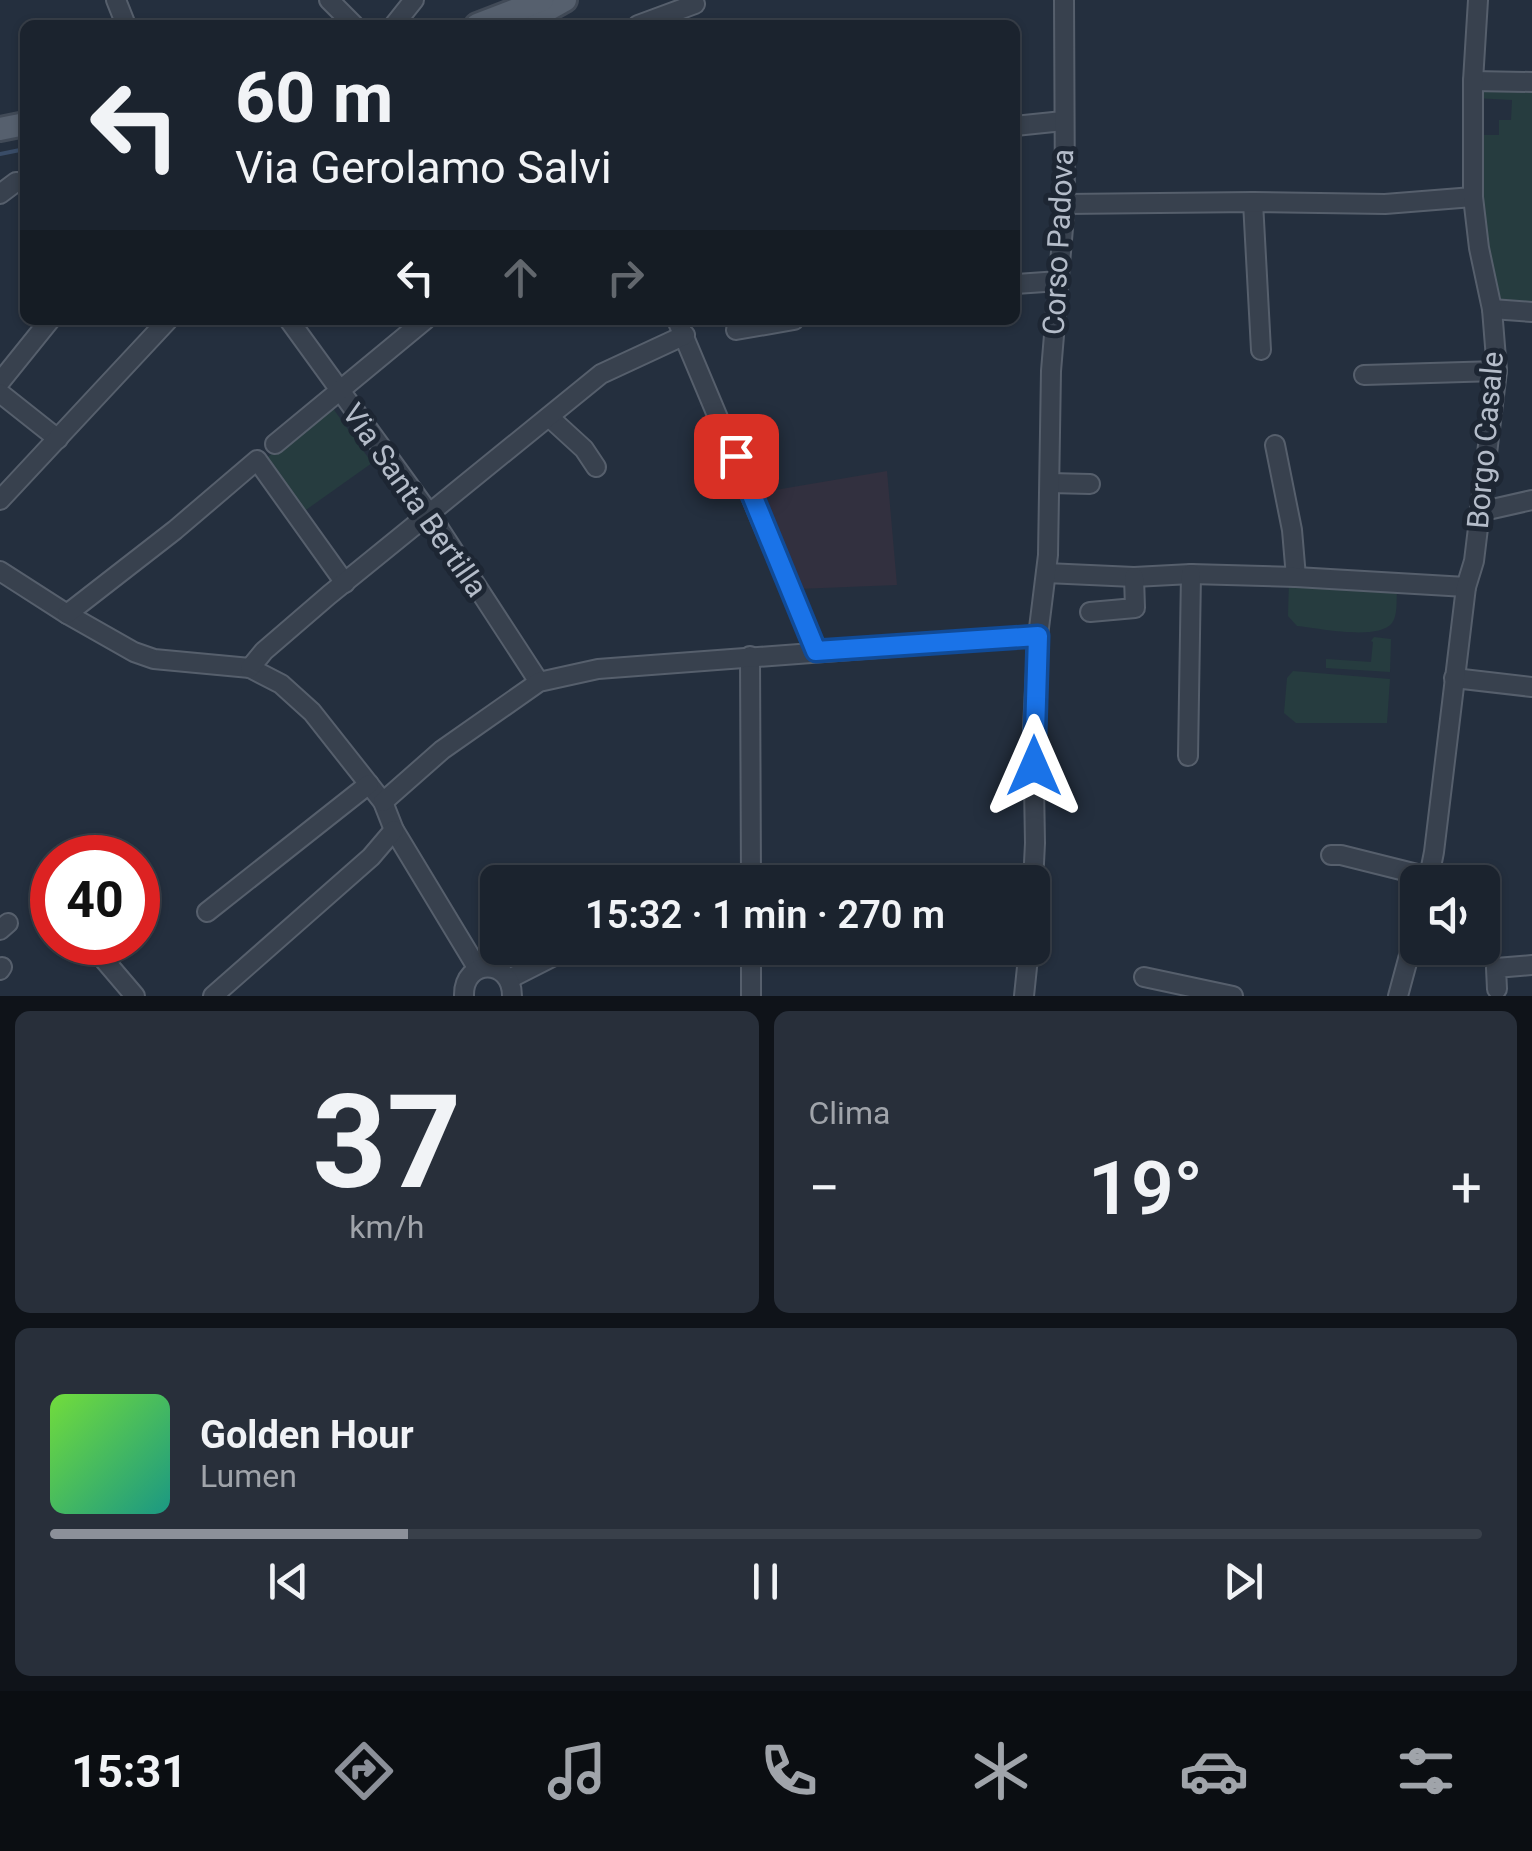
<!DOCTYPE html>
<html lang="it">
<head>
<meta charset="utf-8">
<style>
  body { margin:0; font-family:Roboto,sans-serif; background:#282f3a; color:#f1f3f6; height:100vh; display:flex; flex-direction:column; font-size:38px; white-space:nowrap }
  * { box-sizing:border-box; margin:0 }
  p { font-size:32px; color:#a0a4aa }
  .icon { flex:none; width:55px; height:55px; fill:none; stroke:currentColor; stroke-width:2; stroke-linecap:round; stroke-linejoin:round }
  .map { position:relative; height:996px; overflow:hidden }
  .details { display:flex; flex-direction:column; gap:15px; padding:15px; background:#0f1319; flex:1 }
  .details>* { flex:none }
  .hud { position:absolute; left:20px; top:20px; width:1000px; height:305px; border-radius:15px; box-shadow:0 2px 8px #0004,0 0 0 2px #39404a; background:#1b232e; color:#f1f3f6; overflow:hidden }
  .controls { position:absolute; left:1400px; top:865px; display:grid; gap:20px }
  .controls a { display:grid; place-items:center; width:100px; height:100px; border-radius:15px; background:#1b232e; box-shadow:0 2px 8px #0004,0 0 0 2px #39404a; font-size:50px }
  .speed { position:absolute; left:30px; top:835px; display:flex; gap:20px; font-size:50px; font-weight:700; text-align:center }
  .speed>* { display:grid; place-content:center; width:130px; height:130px; border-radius:50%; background:#1b232e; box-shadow:0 2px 8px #0004,0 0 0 2px #39404a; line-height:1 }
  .speed .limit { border:15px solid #d22; background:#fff; color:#111 }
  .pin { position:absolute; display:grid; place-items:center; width:85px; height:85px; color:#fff; margin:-42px; border-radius:20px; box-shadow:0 5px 15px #0006 }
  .me { position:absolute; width:110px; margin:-55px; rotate:0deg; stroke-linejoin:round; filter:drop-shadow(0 0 8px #0008) }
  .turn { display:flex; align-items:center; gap:35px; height:210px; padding:0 50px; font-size:45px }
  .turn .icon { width:130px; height:130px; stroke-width:2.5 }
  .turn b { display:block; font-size:70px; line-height:85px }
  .lanes { display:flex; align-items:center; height:95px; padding:0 50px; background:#0003; justify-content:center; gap:50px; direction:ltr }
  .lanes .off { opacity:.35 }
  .big { font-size:75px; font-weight:600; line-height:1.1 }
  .details .card { flex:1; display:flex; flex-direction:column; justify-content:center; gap:15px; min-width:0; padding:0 35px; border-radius:15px; background:#282f3a }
  .details .dial { align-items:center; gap:0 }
  .dial b { font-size:130px; line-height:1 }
  .song { display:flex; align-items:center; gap:30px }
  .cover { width:120px; height:120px; border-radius:15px; background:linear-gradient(135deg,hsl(100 70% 55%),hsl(170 70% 35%)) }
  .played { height:10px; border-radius:5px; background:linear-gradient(90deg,#8c9099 25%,#39404a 25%) }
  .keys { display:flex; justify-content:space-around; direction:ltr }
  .heat { display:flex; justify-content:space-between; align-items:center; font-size:55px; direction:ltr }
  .details .tiles { flex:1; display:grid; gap:15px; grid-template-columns:1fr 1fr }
  .card:last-child { grid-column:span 2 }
  .trip { position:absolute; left:480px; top:865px; width:570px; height:100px; border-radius:15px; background:#1b232e; box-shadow:0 2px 8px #0004,0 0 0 2px #39404a; font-weight:600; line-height:100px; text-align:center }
  .tab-bar { display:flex; height:160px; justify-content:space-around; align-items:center; background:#0b0e12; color:#a0a4aa }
  .tab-bar .icon { width:70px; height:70px }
  .tab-bar .current { color:#8c9099 }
  .tab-bar b { font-size:45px; color:#f1f3f6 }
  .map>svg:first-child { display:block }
</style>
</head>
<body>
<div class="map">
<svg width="1532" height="996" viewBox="0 0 1532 996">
  <rect width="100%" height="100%" fill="#242f3e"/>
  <!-- medical -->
  <path fill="#32303f" d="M887 471 897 585 798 589 758 493Z"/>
  <!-- green -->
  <g fill="#263c3f">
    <path d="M1473 81 1532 82V311L1492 309 1479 248 1477 135H1499V120H1511L1512 100 1473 98Z"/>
    <path d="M332 407 372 463 303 512 265 459Z"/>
    <path d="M1289 579 1397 591C1396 601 1398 615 1392 623 1378 641 1318 628 1297 626L1288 616Z"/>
    <path d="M1374 637 1391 639 1390 672 1326 668V659L1371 662 1373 642 1371 641Z"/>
    <path d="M1293 671 1390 679 1387 723H1296L1284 713 1287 678Z"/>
  </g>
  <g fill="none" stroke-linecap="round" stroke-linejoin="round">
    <!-- stream -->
    <path stroke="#394c67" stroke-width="4" d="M0 154 25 149"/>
    <!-- minor casing -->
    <g stroke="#565f6c" stroke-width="22">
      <g id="minor">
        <path d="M116 0 126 25"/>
        <path d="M329 0 354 25"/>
        <path d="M394 25 414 0"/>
        <path d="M638 25 695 4"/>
        <path d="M1473 81 1532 82"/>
        <path d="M1015 126 1063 121"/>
        <path d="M0 194 16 182"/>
        <path d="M1253 202 1261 350"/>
        <path d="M1065 204 1253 202 1385 204 1473 197"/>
        <path d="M1015 284 1059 281"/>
        <path d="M1492 309 1532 312"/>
        <path d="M289 320 429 513 539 682"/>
        <path d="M677 320 816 651"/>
        <path d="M736 330 794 320"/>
        <path d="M1364 375 1497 371"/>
        <path d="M0 382 50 320"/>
        <path d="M0 393 58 439"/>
        <path d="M549 417 584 449 596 467"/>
        <path d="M275 444 425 320"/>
        <path d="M1275 445 1292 530 1296 577"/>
        <path d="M1050 483 1090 484"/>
        <path d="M0 500 168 320"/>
        <path d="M1479 512 1532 500"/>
        <path d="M0 571 67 614 134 652 154 659 250 668 281 684 312 712 383 802 394 830 478 969"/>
        <path d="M1046 573 1134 577 1191 574 1296 577 1466 587"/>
        <path d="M1090 612 1135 608 1134 577"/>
        <path d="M67 614 175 530 257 460 345 583"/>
        <path d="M750 656 751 882"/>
        <path d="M250 668 264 651 329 595 601 374 685 335"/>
        <path d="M1454 678 1532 687"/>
        <path d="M1188 756 1191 574"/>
        <path d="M383 802 442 750 539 682 598 669 1038 636"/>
        <path d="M1331 855H1341L1429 877"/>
        <path d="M1428 882 1434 852 1466 587 1474 561 1497 371 1492 309 1479 248 1473 197V81L1478 0"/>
        <path d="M1032 904 1035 843 1033 727 1038 636 1048 555 1051 371 1065 204 1064 0"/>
        <path d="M207 912 369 784"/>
        <path d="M0 930 8 923"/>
        <path d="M89 942 135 996"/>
        <path d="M0 970 2 967"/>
        <path d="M1144 977 1233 996"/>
        <path d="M509 979 570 948"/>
        <path d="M1497 989 1496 968 1532 965"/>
        <path d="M213 996 371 857 394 830"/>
        <path d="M464 996C463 958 512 958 512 996"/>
        <path d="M751 996V948"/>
        <path d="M1024 996 1029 948"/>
        <path d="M1398 996 1418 922"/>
      </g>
    </g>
    <!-- major casing -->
    <g stroke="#414a57" stroke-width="28">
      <g id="major">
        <path d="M533 18 565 0"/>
        <path d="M477 25 542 0"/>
        <path d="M0 129 25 124"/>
      </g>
    </g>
    <!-- minor -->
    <use href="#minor" stroke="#38414e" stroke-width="18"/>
    <!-- major -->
    <use href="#major" stroke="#56606e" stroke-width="22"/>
  </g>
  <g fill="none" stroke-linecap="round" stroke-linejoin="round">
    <!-- route casing -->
    <g stroke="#114b97" stroke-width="25">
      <path id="route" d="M736 456 816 651 1038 636 1034 766"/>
    </g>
    <!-- route -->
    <use href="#route" stroke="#1a73e8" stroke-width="18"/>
  </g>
  <g text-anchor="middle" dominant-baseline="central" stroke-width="10" stroke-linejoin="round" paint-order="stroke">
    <!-- street labels -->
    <g font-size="30" fill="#b4bcc9" stroke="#1d2633">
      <text transform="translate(1058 242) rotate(-87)">Corso Padova</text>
      <text transform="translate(1485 440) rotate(-85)">Borgo Casale</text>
      <text transform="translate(415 500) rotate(55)">Via Santa Bertilla</text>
    </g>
  </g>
</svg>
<div class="controls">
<a><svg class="icon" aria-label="sound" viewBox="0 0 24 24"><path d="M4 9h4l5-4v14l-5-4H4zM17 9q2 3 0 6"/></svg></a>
</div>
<div class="speed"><div class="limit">40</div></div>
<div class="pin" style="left:736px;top:456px;background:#d93025"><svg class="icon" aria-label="arrive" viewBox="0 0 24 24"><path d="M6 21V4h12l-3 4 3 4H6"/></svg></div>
<svg class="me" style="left:1034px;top:766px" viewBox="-20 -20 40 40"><path d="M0-17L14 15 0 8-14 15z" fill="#1a73e8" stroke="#fff" stroke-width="4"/></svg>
<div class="trip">15:32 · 1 min · 270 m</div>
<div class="hud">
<div class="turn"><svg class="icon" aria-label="left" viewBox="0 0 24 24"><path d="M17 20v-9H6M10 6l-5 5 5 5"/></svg><div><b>60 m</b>Via Gerolamo Salvi</div></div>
<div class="lanes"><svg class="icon" aria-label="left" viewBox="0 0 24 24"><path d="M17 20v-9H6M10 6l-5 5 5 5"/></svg><svg class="icon off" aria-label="ahead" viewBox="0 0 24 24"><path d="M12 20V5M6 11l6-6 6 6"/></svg><svg class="icon off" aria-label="right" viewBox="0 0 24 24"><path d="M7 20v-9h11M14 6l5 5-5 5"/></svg></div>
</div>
</div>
<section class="details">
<div class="tiles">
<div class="card dial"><b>37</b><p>km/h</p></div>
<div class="card"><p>Clima</p>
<div class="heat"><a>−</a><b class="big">19°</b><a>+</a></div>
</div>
<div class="card">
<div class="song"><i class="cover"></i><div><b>Golden Hour</b><p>Lumen</p></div></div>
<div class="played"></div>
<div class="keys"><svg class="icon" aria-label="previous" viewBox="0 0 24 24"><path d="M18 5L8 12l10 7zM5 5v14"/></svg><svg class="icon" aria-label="pause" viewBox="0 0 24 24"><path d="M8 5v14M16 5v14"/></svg><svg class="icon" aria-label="next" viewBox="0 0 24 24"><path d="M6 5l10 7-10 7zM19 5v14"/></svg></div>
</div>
</div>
</section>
<nav class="tab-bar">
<b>15:31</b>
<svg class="icon current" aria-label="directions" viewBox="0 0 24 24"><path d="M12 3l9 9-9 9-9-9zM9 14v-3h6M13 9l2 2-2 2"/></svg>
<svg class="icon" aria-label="music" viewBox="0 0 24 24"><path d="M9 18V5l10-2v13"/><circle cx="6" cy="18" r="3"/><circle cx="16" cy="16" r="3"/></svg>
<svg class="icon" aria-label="phone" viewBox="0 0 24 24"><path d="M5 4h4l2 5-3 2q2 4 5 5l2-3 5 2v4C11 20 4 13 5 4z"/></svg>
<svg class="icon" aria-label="climate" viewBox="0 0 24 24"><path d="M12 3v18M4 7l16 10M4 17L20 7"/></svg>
<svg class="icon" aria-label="car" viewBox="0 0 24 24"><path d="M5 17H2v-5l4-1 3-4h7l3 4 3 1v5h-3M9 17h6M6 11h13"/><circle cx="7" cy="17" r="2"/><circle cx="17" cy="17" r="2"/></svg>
<svg class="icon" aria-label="filters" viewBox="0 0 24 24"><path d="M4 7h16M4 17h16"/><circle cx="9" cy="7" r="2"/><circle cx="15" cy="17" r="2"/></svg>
</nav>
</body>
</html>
